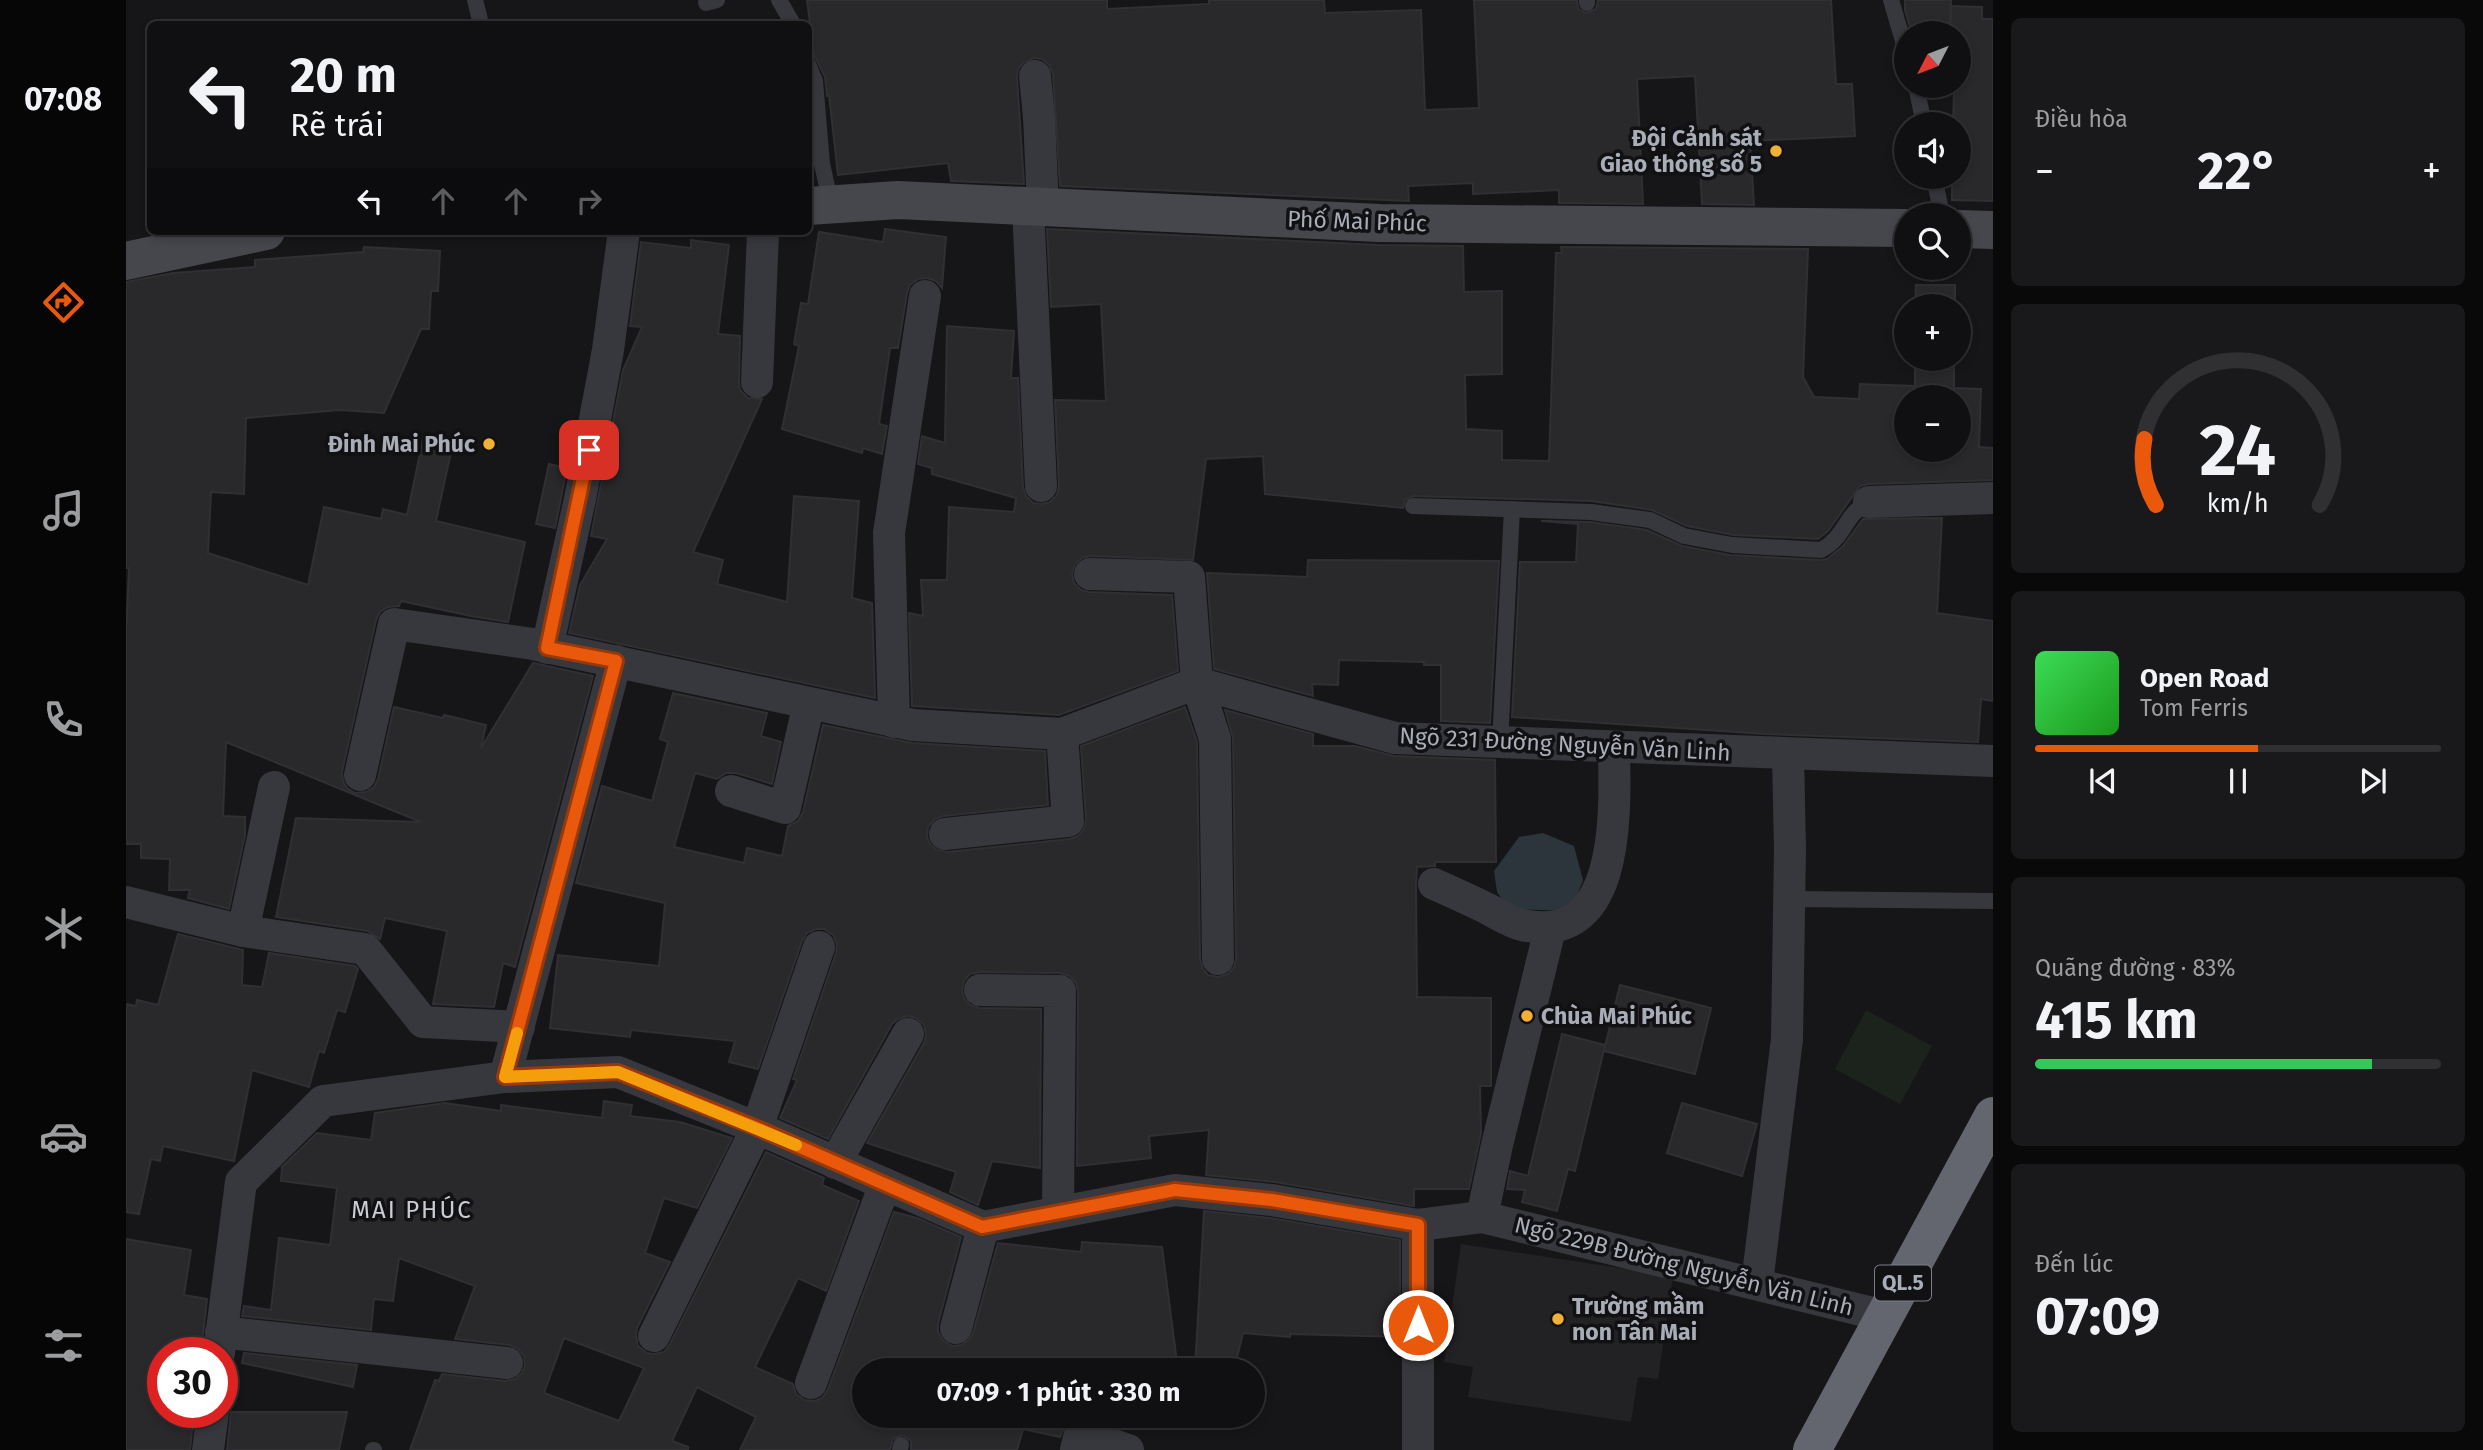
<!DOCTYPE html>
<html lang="vi">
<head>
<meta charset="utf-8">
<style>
  body { margin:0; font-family:"Fira Sans",sans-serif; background:#19191b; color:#f1f3f6; height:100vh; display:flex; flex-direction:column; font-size:26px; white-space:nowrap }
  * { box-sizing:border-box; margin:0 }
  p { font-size:23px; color:#9c9d9f }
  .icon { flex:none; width:38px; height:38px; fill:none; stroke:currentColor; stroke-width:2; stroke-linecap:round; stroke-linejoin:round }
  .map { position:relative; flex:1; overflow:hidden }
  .side { display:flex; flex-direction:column; gap:18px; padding:18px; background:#09090a; width:490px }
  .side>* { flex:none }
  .banner { position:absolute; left:21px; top:21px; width:665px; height:214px; border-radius:10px; box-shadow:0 4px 10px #0003,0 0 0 2px #303032; background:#101012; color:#f1f3f6; overflow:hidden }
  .needle { width:46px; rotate:228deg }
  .fabs { position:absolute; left:1768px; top:21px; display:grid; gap:14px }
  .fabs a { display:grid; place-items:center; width:77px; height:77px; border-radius:50%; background:#101012; box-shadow:0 4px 10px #0003,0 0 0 2px #303032; font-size:35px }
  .speed { position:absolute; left:21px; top:1337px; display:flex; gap:14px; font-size:35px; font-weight:700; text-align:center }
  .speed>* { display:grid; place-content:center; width:91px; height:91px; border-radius:50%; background:#101012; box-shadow:0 4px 10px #0003,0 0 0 2px #303032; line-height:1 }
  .speed .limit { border:10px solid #d22; background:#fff; color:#111 }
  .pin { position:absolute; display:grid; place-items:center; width:60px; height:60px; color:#fff; margin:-30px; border-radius:14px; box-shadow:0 4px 10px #0006 }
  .me { position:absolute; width:77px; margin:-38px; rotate:0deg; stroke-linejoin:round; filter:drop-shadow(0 0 5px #0008) }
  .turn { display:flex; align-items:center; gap:24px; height:147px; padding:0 28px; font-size:32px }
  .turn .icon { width:91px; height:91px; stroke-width:2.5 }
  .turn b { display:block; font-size:49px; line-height:60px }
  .lanes { display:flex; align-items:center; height:66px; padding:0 28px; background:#0003; justify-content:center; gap:35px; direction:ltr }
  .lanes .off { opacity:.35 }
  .big { font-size:52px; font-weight:700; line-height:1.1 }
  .side .tile { flex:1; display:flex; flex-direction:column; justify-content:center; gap:10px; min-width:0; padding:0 24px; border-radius:10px; background:#19191b }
  .side .dial { align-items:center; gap:0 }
  .dial svg { height:182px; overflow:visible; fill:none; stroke:#303032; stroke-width:7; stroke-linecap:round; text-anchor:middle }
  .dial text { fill:#f1f3f6; stroke:none }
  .song { display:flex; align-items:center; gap:21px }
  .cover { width:84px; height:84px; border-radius:10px; background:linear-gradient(135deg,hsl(130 70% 55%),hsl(120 70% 35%)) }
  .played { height:7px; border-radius:4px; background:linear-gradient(90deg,#ea580c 55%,#303032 55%) }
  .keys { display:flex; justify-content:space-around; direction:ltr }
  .heat { display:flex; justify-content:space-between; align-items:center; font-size:38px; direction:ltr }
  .charge { height:10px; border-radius:5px; background:linear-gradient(90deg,#34c759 83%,#303032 0) }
  .trip { position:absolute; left:726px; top:1358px; width:413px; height:70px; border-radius:35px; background:#101012; box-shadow:0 4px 10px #0003,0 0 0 2px #303032; font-weight:700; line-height:70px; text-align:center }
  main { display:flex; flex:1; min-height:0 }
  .dock { display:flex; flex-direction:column; width:126px; justify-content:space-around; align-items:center; background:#060607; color:#9c9d9f }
  .dock .icon { width:49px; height:49px }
  .dock .current { color:#ea580c }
  .dock b { font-size:32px; color:#f1f3f6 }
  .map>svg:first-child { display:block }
</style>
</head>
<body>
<main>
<nav class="dock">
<b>07:08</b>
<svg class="icon current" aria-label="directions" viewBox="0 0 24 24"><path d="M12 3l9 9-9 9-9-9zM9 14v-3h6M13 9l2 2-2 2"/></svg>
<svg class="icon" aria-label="music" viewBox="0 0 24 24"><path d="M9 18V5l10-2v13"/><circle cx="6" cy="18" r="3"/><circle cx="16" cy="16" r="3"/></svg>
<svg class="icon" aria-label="phone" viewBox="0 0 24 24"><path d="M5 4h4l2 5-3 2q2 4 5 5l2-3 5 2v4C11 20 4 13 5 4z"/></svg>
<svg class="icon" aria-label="climate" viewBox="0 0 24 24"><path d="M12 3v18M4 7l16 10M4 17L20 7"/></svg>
<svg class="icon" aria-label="car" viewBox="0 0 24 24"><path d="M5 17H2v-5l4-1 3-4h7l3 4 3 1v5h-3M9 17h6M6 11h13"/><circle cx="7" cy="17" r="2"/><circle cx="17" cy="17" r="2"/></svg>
<svg class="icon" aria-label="filters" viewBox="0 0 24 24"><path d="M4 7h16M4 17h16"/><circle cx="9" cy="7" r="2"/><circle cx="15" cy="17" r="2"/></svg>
</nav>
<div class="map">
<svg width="1867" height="1450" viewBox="0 0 1867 1450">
  <rect width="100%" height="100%" fill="#161618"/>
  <!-- built -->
  <path fill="#222225" d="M1335 1244 1547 1276 1532 1379 1512 1377 1505 1422 1342 1397 1347 1367 1318 1362Z"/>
  <!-- green -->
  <path fill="#1c231d" d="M1740 1010 1806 1046 1774 1104 1709 1069Z"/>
  <!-- water -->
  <path fill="#2c353c" d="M1417 833 1448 846 1457 880 1445 911 1383 909 1371 892 1368 871 1393 837Z"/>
  <!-- building -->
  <g fill="#29292c" stroke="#303034" stroke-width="2" fill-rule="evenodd">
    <path d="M681 0H981V9L1083 4V0H1198L1199 13 1295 10 1299 110 1353 108 1348 0H1451L1452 9 1460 13 1470 9 1472 0H1705L1710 84H1726L1729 136 1624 141 1628 205 1576 204 1569 76 1511 79 1517 204 1433 203V190L1347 194V183L1282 186 1283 201 934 186 927 74 923 65 916 59 908 58 898 62 892 69 891 77 898 184 825 181 822 163 712 175 703 95 701 96 699 77 688 55Z"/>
    <path d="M1779 0H1825L1824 28 1784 27 1779 10Z"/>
    <path d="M1825 6 1856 7V19H1867V201L1826 200V177H1832V124H1827L1828 93H1822V86H1832V33H1824Z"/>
    <path d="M759 229 820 237 816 288 810 281 801 278 792 279 784 285 781 293 772 348H764L753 424 761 426 756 454 737 448 736 453 656 429 673 346 668 344 675 303 682 304 693 232 757 242Z"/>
    <path d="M921 229 1252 245 1337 246 1338 292 1376 291V374L1339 375 1340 429 1376 431V460L1423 461 1430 253H1436L1435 247 1682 249 1677 377 1688 397 1733 399 1734 384 1789 386V359H1828V388L1855 389 1853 447 1867 448V480L1742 484 1734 486 1702 531 1692 539 1607 535 1561 526 1526 510 1465 501 1287 496 1279 500 1277 508 1139 494 1137 456 1080 459 1067 560 964 556 956 558 949 564 946 573 948 583 955 590 963 592 1046 595 1052 671 933 715 786 706 783 613 797 616 795 580H821L823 507 888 512 890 498 806 474V468L792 464 796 436 819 443 821 326 888 331 885 378H892L897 487 900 496 907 503 915 504 924 502 931 495 933 486 929 400 980 401 975 304 925 307ZM1780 397H1832V450H1780Z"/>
    <path d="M565 240 603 245 592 334 614 336 613 381 614 390 622 398 636 399 567 552 597 560 591 584 661 602 668 496 733 501 726 598 746 603 749 698 443 633 454 585 481 539 465 536 497 370 516 327 504 326 515 242 565 248Z"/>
    <path d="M238 247 314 251 312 291H305L303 329H295L258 413 214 410 120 418 118 494 85 492 82 553 182 585 198 507 255 519 257 509 281 515 298 435 327 443 310 521 399 542 382 622 345 616 275 601 273 606 262 607 254 612 250 620 216 772 217 781 221 788 229 793 240 792 248 787 252 779 268 707 317 718 318 715 360 725 355 748 407 663 467 676 389 967 377 963 368 1007 307 1004 321 931 259 918 254 939 242 931 150 917 170 818 295 822 100 742 97 816 119 817V835L103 909 62 898 64 890H43L44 859 15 858V844H0V634L3 568H0V282L47 273 129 267V260L237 252Z"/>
    <path d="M1790 285H1829V306H1789Z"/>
    <path d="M423 464 441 468 429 528 410 524Z"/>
    <path d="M1816 518 1811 613 1867 621V701L1855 699 1852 742 1640 734 1386 717 1394 562H1450L1452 524 1415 521 1464 522 1521 530 1556 546 1604 555 1694 560 1701 559 1717 546 1737 519Z"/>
    <path d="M1182 560 1373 561 1364 723 1315 721V665H1298V662L1213 660 1212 685 1186 684 1187 696 1088 669 1081 573 1181 577Z"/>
    <path d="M547 693 641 713 635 736 655 742 646 784 610 773H600L591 779 569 773 548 847 618 863 621 848 656 856 662 826 672 821 677 812 697 725 786 743 919 751 922 805 817 816 809 819 802 827 801 837 804 844 811 850 821 852 944 839 952 836 958 829 960 820 955 746 1059 707 1071 742 1074 959 1077 969 1082 975 1092 977 1102 974 1108 967 1110 959 1107 738 1099 710 1187 734V746H1229L1268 756 1369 760 1370 862H1309V866L1291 867 1290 885 1291 997 1365 998V1086H1354L1355 1133 1343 1189H1288V1206L1149 1182 1080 1175 1083 1130 1023 1136 1025 1158 951 1166 952 991 950 983 944 976 934 973 854 972 844 974 838 981 836 990 838 998 844 1005 854 1008 915 1009 914 1168 866 1161 852 1205 824 1192 830 1172 741 1143 798 1043 800 1035 798 1025 790 1018 781 1016 772 1019 766 1024 702 1139 654 1118 671 1080 667 1079 710 953 711 944 707 935 698 929H690L681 933 676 941 632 1069 603 1062 609 1041 505 1030 504 1037 424 1028 432 955 533 966 539 903 450 883 476 786 526 801 542 742 534 739Z"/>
    <path d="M52 934 117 950 116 985 136 987 143 953 229 966 232 969 219 1012 211 1010 198 1053 193 1051 183 1087 126 1070 108 1161 37 1146 34 1161 25 1159 13 1214 0 1212V1004L10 1006 11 1000 32 1005Z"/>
    <path d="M1494 985 1585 1008 1569 1074 1478 1051Z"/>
    <path d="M1436 1034 1479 1045 1449 1171 1442 1169 1431 1211 1396 1202 1399 1190 1381 1189 1384 1171 1402 1176Z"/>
    <path d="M478 1101 506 1105 504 1116 554 1122 606 1138 571 1208 538 1198 519 1253 544 1262 511 1328 510 1336 512 1346 521 1353 528 1354 538 1352 544 1344 640 1152 698 1178 696 1185 733 1201 700 1291 672 1278 629 1367 667 1384 670 1394 678 1400 689 1401 697 1397 702 1389 768 1212 791 1218 835 1237 812 1324V1332L817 1340 826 1346 835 1345 843 1340 847 1333 872 1243 955 1252 956 1242 1036 1247 1052 1370H738V1416H979L977 1422 960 1417 949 1416 941 1421 934 1437 897 1429 891 1450H785V1441L776 1435 767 1439 764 1450H614L630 1417 571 1387 546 1441 562 1447V1450H284L309 1380 313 1381 316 1374 379 1381 389 1379 396 1373 399 1366 398 1356 391 1348 383 1345 329 1339 349 1286 273 1258 267 1301 248 1299 245 1330 116 1316 118 1306 145 1310 153 1238 204 1245 211 1188 155 1181 156 1167 191 1133 245 1140 249 1113 319 1103 375 1111V1105L476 1118ZM438 1338 518 1368 493 1421 418 1393Z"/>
    <path d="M1556 1103 1631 1124 1616 1176 1541 1153Z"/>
    <path d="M1078 1211 1144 1218 1274 1240V1337L1164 1334V1337L1117 1333 1108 1370H1069Z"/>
    <path d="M0 1239 65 1250 58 1295 81 1299 75 1353H37V1412H68L64 1450H0Z"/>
    <path d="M118 1353 231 1365 227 1387 116 1363Z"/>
    <path d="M105 1412H221L213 1450H101Z"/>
  </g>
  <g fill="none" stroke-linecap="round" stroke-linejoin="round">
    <!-- lane -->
    <g stroke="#37383d" stroke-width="16">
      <path d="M349 0 355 24"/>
      <path d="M653 0 667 24"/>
      <path d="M1765 0 1780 51"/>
      <path d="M580 3 591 0"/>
      <path d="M1461 3V0"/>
      <path d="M682 64 689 81 696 164 705 204"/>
      <path d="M1790 86 1798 124"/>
      <path d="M1808 177 1816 215"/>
      <path d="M1287 506 1465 512 1524 520 1558 536 1606 545 1695 550C1721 536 1717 515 1743 502"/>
      <path d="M1374 743 1386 509"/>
      <path d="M1663 899 1867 901"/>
      <path d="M247 1450H248"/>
      <path d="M774 1450 775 1445"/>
    </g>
    <!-- street -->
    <g stroke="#37383d" stroke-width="32">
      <path d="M909 76 913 117 917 207"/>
      <path d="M902 207 915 486"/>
      <path d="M631 382 637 231"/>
      <path d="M1743 502 1867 498"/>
      <path d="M964 574 1063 577 1071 683 1089 739 1092 959"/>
      <path d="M421 648 454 499 482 350 498 231"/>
      <path d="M768 722 763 533 799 296"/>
      <path d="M234 775 268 624 407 644 787 725 936 734 1071 683 1269 738 1867 761"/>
      <path d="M605 791 659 808 683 703"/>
      <path d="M819 834 942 821 936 734"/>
      <path d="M1308 884C1326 892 1344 900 1362 909 1372 914 1384 922 1396 925 1496 947 1489 811 1488 747"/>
      <path d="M0 902 117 931 239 949 297 1022 393 1027"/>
      <path d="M117 931 148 787"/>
      <path d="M854 990 934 991 932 1212"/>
      <path d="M379 1077 490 661"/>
      <path d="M709 1163 782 1034"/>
      <path d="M1356 1217 1759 1316"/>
      <path d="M1292 1225V1450"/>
      <path d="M1631 1283 1661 1039 1664 849 1662 755"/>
      <path d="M830 1328 857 1227"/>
      <path d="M95 1332 381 1363"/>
      <path d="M528 1336 631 1128 693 947"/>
      <path d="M93 1353 115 1182 197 1101 379 1077 492 1072 631 1128 857 1227 1049 1190 1146 1200 1292 1225 1356 1217 1371 1145 1424 929"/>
      <path d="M685 1383 759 1184"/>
      <path d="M82 1450 87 1412"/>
      <path d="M950 1450 954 1434 1002 1450"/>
    </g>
    <!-- secondary -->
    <g stroke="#45474d" stroke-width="38">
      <path d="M682 206 772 200 1253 223 1780 228"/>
      <path d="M1832 229 1867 230"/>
      <path d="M0 261 140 231"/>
    </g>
    <!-- highway -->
    <path stroke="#63666e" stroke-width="38" d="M1686 1450 1867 1116"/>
  </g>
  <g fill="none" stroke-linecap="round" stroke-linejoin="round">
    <!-- route casing -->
    <g stroke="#983908" stroke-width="18">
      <path id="route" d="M463 450 421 648 490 661 379 1077 492 1072 631 1128 856 1227 1049 1190 1146 1200 1292 1225V1325"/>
    </g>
    <!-- route -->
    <use href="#route" stroke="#ea580c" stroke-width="12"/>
    <!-- slow -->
    <path stroke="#f59e0b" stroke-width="12" d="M391 1033 379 1077 492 1072 670 1145"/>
  </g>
  <!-- markers -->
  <g fill="#f2b134" stroke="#111113" stroke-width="2.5">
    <circle cx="1650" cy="151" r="7"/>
    <circle cx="363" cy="444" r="7"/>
    <circle cx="1401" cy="1016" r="7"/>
    <circle cx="1432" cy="1319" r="7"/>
  </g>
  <g text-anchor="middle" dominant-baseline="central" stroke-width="7" stroke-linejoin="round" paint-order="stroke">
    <!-- shield labels -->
    <rect fill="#111113" stroke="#7b7e86" stroke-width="2" x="1749" y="1265.5" width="56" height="35" rx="5"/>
    <g font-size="21" font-weight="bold" fill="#a8adb8">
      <text x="1777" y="1283">QL.5</text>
    </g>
    <!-- poi labels -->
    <g font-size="23" font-weight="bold" fill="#a8adb8" stroke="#111113" text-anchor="end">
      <text x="1636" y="138">Đội Cảnh sát<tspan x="1636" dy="26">Giao thông số 5</tspan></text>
      <text x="349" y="444">Đinh Mai Phúc</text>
      <text x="1415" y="1016" text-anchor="start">Chùa Mai Phúc</text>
      <text x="1446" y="1306" text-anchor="start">Trường mầm<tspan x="1446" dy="26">non Tân Mai</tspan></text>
    </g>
    <!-- street labels -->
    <g font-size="23" fill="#a8adb8" stroke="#111113">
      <text transform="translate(1231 221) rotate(2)">Phố Mai Phúc</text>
      <text transform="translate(1439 744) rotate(3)">Ngõ 231 Đường Nguyễn Văn Linh</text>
      <text transform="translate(1558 1266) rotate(14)">Ngõ 229B Đường Nguyễn Văn Linh</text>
    </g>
    <!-- neighbourhood labels -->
    <g font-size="24" letter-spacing="2" fill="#c9ccd4" stroke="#111113">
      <text x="286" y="1210">MAI PHÚC</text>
    </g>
  </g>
</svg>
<div class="fabs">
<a><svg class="needle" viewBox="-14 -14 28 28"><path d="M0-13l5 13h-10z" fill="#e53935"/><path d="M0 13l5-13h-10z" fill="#9c9d9f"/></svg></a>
<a><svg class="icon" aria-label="sound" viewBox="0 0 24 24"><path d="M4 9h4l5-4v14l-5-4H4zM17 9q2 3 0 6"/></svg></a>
<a><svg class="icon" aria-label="search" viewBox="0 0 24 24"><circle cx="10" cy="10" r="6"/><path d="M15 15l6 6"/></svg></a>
<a>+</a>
<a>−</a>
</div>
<div class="speed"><div class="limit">30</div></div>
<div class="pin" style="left:463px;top:450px;background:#d93025"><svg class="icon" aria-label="arrive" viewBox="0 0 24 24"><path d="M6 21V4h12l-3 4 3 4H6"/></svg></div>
<svg class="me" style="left:1292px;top:1325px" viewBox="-20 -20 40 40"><circle r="17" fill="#ea580c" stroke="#fff" stroke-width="3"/><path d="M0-11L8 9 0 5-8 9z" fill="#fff"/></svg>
<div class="trip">07:09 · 1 phút · 330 m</div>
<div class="banner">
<div class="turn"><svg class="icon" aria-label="left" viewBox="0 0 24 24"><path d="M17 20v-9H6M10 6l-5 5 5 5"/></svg><div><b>20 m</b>Rẽ trái</div></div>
<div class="lanes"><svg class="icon" aria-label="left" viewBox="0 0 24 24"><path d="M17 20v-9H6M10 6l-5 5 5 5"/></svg><svg class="icon off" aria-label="ahead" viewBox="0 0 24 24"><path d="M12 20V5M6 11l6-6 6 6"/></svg><svg class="icon off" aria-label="ahead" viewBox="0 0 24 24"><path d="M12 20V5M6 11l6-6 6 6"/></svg><svg class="icon off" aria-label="right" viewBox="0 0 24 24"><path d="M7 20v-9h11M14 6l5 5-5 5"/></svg></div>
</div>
</div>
<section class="side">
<div class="tile"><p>Điều hòa</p>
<div class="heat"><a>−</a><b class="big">22°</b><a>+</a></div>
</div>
<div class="tile dial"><svg viewBox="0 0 100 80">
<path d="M14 69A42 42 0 1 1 86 69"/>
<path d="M14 69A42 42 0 0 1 9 40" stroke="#ea580c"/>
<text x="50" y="56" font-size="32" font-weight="700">24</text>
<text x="50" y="72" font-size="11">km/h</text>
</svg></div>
<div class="tile">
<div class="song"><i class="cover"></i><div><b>Open Road</b><p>Tom Ferris</p></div></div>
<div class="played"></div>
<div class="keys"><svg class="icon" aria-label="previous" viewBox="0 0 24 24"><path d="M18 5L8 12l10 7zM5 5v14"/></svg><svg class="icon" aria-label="pause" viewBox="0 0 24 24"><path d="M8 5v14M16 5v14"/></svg><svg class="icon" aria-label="next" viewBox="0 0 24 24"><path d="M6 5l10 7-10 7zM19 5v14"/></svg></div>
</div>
<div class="tile"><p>Quãng đường · 83%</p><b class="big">415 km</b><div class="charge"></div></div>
<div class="tile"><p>Đến lúc</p><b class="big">07:09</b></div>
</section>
</main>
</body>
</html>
